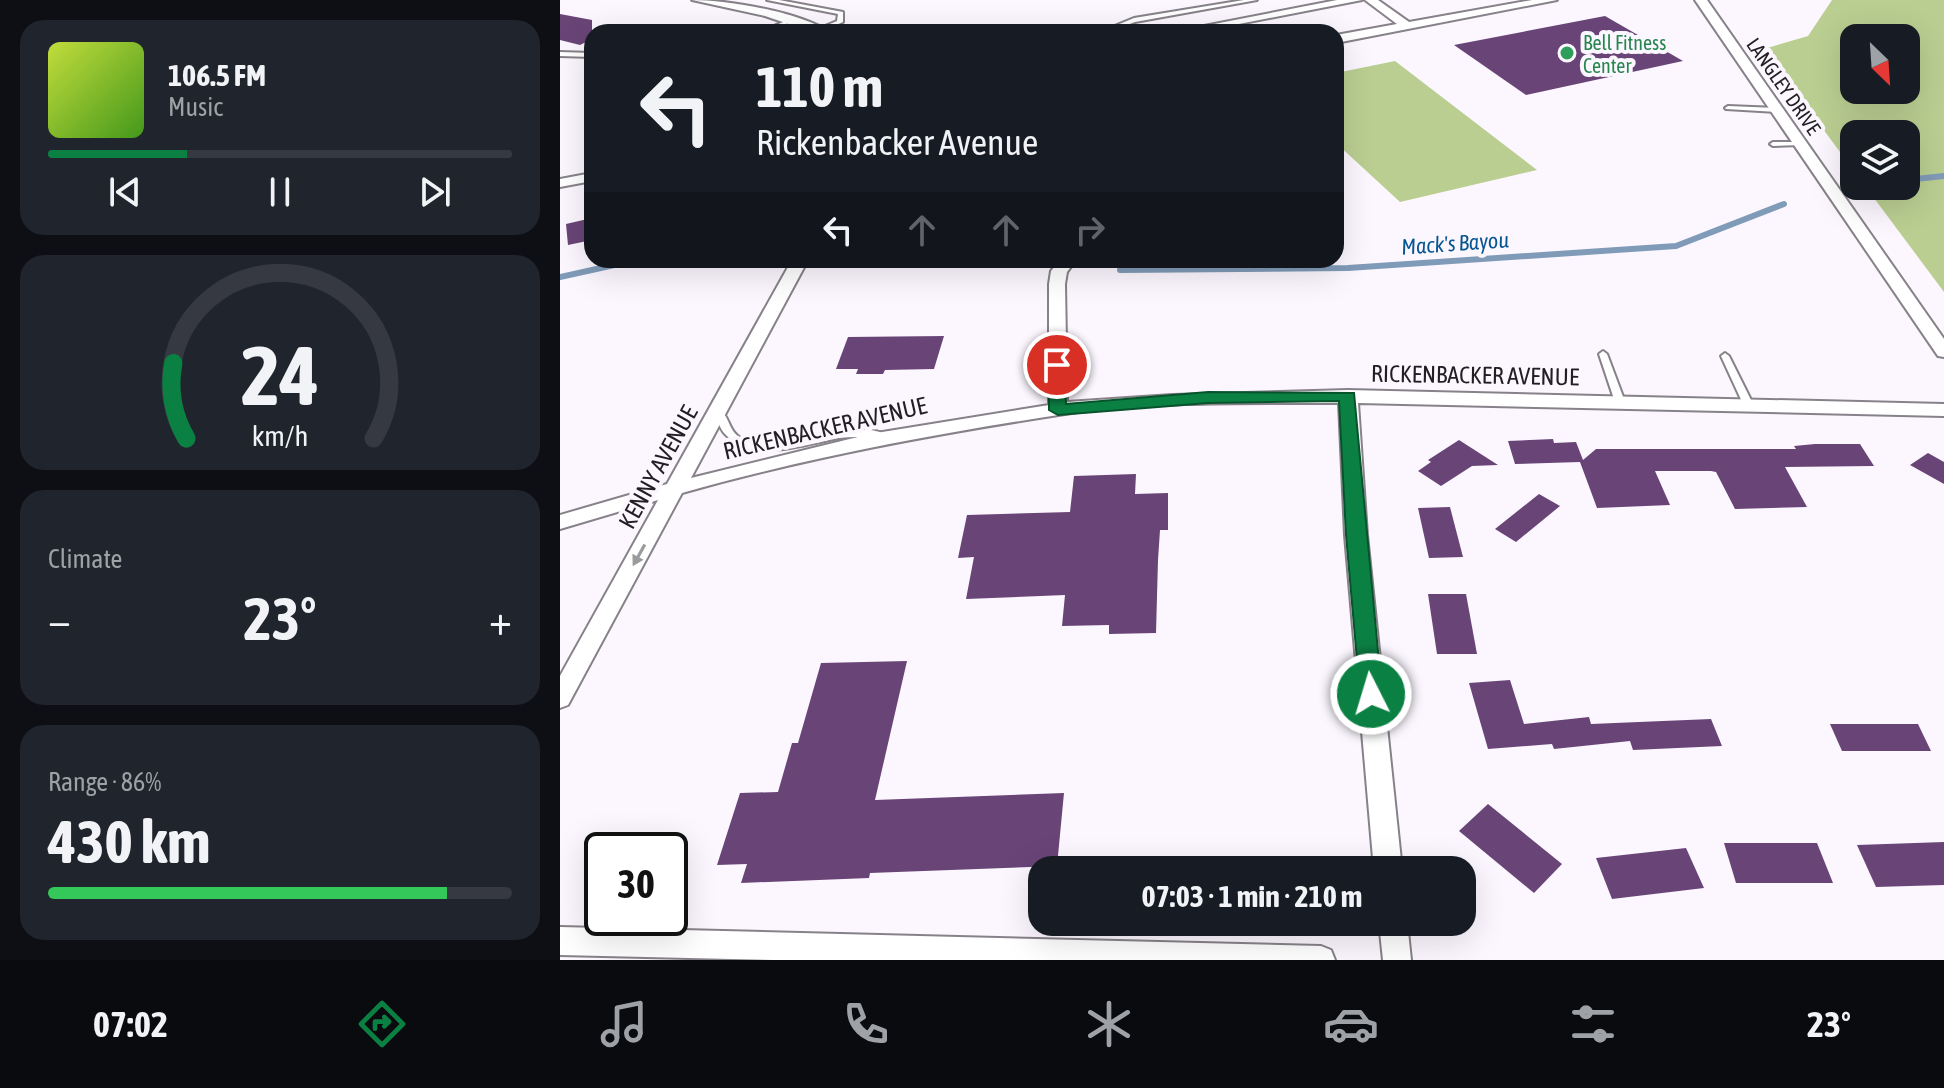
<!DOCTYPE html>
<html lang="en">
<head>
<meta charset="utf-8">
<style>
  body { margin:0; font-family:"Asap Condensed",sans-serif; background:#20242c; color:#f1f3f6; height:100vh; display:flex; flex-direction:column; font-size:30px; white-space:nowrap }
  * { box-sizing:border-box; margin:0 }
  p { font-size:26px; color:#9ea1a6 }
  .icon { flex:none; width:44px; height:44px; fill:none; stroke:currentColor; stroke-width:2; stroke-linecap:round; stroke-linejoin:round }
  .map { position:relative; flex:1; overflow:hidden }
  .drawer { display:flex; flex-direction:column; gap:20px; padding:20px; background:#0d0f14; width:560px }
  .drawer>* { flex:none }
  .guide { position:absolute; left:24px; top:24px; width:760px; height:244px; border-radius:24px; box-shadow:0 8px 32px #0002; background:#171b24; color:#f1f3f6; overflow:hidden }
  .needle { width:52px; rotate:155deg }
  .buttons { position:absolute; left:1280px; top:24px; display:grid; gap:16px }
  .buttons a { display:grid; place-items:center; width:80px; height:80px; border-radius:16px; background:#171b24; box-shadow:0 8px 32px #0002; font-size:40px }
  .speed { position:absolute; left:24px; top:832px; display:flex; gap:16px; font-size:40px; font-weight:700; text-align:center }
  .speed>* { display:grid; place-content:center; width:104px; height:104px; border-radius:50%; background:#171b24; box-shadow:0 8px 32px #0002; line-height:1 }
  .speed .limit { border:4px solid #111; border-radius:12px; background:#fff; color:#111 }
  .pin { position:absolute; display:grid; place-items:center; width:68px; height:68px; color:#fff; margin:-34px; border:4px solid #fff; border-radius:50%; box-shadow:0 2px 8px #0007 }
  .me { position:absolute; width:88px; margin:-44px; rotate:355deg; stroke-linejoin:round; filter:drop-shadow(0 0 6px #0008) }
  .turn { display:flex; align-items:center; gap:28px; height:168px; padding:0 40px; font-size:36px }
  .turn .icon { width:104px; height:104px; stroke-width:2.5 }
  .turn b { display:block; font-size:56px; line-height:68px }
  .lanes { display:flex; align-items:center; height:76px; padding:0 40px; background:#0003; justify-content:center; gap:40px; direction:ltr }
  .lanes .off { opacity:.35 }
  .big { font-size:60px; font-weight:700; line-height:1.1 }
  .drawer .widget { flex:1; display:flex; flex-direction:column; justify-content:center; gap:12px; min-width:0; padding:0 28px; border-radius:24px; background:#20242c }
  .drawer .dial { align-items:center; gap:0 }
  .dial svg { height:208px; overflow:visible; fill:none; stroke:#363941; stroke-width:7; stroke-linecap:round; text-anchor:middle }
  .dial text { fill:#f1f3f6; stroke:none }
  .song { display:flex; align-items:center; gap:24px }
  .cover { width:96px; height:96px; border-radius:12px; background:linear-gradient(135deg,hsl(70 70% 55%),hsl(100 70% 35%)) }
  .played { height:8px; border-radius:4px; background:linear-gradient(90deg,#0b8043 30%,#363941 30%) }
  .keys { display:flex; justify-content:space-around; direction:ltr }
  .heat { display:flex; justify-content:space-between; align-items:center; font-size:44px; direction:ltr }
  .charge { height:12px; border-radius:6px; background:linear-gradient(90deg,#34c759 86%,#363941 0) }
  .trip { position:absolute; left:468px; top:856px; width:448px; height:80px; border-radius:24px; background:#171b24; box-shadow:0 8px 32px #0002; font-weight:700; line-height:80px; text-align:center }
  .tabs { display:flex; height:128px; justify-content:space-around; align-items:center; background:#090b0e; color:#9ea1a6 }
  .tabs .icon { width:56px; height:56px }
  .tabs .on { color:#0b8043 }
  .tabs b { font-size:36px; color:#f1f3f6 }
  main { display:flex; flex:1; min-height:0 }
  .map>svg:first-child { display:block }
</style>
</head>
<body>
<main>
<section class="drawer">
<div class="widget">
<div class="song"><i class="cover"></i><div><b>106.5 FM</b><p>Music</p></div></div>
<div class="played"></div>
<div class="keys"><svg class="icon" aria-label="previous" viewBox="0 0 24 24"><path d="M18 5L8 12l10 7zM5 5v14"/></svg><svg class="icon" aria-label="pause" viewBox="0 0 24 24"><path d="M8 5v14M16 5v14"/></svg><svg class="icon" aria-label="next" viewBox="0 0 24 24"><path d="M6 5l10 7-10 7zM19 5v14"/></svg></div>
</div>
<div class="widget dial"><svg viewBox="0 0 100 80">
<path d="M14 69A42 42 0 1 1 86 69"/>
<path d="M14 69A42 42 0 0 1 9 40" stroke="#0b8043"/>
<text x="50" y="56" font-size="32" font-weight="700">24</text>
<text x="50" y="72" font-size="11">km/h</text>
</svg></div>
<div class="widget"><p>Climate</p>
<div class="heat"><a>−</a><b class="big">23°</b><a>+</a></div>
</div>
<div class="widget"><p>Range · 86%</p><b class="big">430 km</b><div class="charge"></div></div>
</section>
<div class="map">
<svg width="1384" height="960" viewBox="0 0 1384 960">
  <rect width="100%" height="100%" fill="#fcf7ff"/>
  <!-- green -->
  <g fill="#bace91" fill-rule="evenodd">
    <path d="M1272 0H1384V292L1305 186H1346V134H1294V171L1204 49 1248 36ZM1294 38H1346V90H1294Z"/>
    <path d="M835 61 977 170 840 202 776 143V73Z"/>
  </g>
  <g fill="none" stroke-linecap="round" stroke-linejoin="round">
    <!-- stream -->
    <g stroke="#809bb8" stroke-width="6">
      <path d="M1346 180 1384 176"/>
      <path d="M153 260H160"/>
      <path d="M560 270 788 268 1116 246 1224 204"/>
      <path d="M0 277 77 260"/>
    </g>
  </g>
  <!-- building -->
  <g fill="#694577">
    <path d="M0 14 32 20V39L20 45 0 40Z"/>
    <path d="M1045 16 1123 61 966 95 894 45Z"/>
    <path d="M32 218V240L8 245 6 224Z"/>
    <path d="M384 336 374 369 325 370 323 374H296L298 369H276L288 337Z"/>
    <path d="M993 439 994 443 1016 442 1023 460 1036 449H1236L1234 446 1255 444H1300L1314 466 1225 467 1247 507 1175 509 1156 472 1151 471H1095L1110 505 1037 508 1020 462 955 464 948 441Z"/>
    <path d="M899 440 938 465 912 466 881 486 858 471 871 462 868 460Z"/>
    <path d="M1368 453 1384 462V484L1350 465Z"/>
    <path d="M576 474 575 494 608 493V530H600L598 560 596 633 549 634V625L502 626 505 595 406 599 414 557 398 558 407 515 510 512 514 476Z"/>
    <path d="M979 494 1000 506 956 542 935 529Z"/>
    <path d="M890 507 903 557 869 558 858 508Z"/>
    <path d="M868 594H906L917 654H877Z"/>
    <path d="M347 661 315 800 504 793 497 866 310 873 309 878 181 883 187 864 157 865 180 793 218 792 232 743H238L261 663Z"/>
    <path d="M950 680 964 724 1029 717 1031 724 1151 719 1162 746 1073 750 1070 741 994 749 992 744 928 749 909 683Z"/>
    <path d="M1270 724H1358L1371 751H1282Z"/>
    <path d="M928 804 1002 864 974 893 899 831Z"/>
    <path d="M1384 842V885L1316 887 1297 845Z"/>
    <path d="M1164 843H1257L1273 883H1176Z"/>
    <path d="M1126 848 1144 888 1052 899 1036 858Z"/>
  </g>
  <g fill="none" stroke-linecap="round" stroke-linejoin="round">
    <!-- service casing -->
    <g stroke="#878289" stroke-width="4">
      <g id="service">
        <path d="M207 0H219L283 12V22L262 31H258V29L277 21 278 14Z"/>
        <path d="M684 0H697L575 22 548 32H540L574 18Z"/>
        <path d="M230 19 235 20 208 32H200Z"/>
        <path d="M0 52 32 53V57L0 56Z"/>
        <path d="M1168 106 1217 108 1220 110 1217 112 1166 109 1165 108Z"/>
        <path d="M1240 142 1243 144 1242 145 1213 146 1210 144 1213 142Z"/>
        <path d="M1043 351 1047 354 1065 402 1063 404H1057L1055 402 1039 354Z"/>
        <path d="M1165 353 1169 356 1194 406 1192 408H1186L1184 406 1161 356Z"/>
        <path d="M159 409C171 417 167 433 186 441 226 457 292 414 328 436L323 439C308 437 294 436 279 438 246 444 192 464 165 434 160 429 157 419 154 412Z"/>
      </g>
    </g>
    <!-- minor casing -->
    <g stroke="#878289" stroke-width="4">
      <g id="minor">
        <path d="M132 0C167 0 241 12 269 32H252L205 16Z"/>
        <path d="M777 0H802L638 32H613Z"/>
        <path d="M805 0H818L849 22 972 0H997L776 43V35L837 24Z"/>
        <path d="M1135 0H1147L1384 339V357L1378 356Z"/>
        <path d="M32 173V181L0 187V179Z"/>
        <path d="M232 260H248L131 478 310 434 489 405V284L491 271 500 260H516L507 272 505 284 507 402 612 395 788 390 1384 404V416L798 403 807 535 842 870H814L785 535 779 403C688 403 594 401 505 414 374 434 250 457 122 493L8 705 0 708V676L98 500 0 529V515L107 484Z"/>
        <path d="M819 922H847L851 960H823Z"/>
        <path d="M0 927 761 946 771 950 775 960H213L0 955Z"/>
      </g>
    </g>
    <!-- service -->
    <use href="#service" fill="#fff" fill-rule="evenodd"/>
    <!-- minor -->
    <use href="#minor" fill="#fff" fill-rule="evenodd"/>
  </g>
  <!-- one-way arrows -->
  <defs><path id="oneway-solid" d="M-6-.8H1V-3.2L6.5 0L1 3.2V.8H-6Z" transform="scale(2)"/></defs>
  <use fill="#9b9a9c" href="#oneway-solid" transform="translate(79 555) rotate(119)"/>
  <!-- route -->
  <path fill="#0b8043" stroke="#07532c" stroke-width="2" d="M497 361 505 365 506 404 648 392 794 393 822 694 819 700 811 703 803 700 800 694 786 535 779 401 648 403 498 415 489 410V365Z"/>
  <!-- markers -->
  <circle fill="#2e9e5b" stroke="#fcf7ff" stroke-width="3" cx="1007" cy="53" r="8"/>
  <g text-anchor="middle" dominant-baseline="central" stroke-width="8" stroke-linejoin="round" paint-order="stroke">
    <!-- far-leisure labels -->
    <g font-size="20" fill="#27864d" stroke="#fcf7ff" text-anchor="start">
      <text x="1023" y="42">Bell Fitness<tspan x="1023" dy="23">Center</tspan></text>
    </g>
    <!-- far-street labels -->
    <g font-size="20" fill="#211f22" stroke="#fcf7ff">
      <text transform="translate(1224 86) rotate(55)">LANGLEY DRIVE</text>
    </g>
    <!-- far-water labels -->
    <g font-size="22" font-style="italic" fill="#075591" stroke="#fcf7ff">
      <text transform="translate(895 243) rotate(-4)">Mack's Bayou</text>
    </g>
    <!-- street labels -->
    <g font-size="24" fill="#211f22" stroke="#fcf7ff">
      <text transform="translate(915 375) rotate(1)">RICKENBACKER AVENUE</text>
      <text transform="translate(265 428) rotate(-13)">RICKENBACKER AVENUE</text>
      <text transform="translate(98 467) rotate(-61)">KENNY AVENUE</text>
    </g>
  </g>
</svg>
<div class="buttons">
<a><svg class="needle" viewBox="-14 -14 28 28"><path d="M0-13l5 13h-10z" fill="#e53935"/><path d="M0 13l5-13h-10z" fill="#9ea1a6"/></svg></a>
<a><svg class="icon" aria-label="layers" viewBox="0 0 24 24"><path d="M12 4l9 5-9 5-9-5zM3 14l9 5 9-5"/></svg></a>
</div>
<div class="speed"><div class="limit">30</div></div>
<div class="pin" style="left:497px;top:365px;background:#d93025"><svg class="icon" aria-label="arrive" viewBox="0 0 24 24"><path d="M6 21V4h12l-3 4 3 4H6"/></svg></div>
<svg class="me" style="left:811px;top:694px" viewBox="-20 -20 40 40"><circle r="17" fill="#0b8043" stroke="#fff" stroke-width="3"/><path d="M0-11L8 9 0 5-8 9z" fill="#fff"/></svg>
<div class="trip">07:03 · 1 min · 210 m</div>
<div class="guide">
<div class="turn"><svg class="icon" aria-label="left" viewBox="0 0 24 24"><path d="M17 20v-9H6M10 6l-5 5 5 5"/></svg><div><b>110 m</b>Rickenbacker Avenue</div></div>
<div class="lanes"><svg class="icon" aria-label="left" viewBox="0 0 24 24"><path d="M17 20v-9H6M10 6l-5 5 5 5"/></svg><svg class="icon off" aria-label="ahead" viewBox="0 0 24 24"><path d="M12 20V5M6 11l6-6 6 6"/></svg><svg class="icon off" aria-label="ahead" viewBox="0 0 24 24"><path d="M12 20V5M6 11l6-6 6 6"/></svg><svg class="icon off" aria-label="right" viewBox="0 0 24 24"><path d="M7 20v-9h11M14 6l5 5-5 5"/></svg></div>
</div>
</div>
</main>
<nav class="tabs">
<b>07:02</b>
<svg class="icon on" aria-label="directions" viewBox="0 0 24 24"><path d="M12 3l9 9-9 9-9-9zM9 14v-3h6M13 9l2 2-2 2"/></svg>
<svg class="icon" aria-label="music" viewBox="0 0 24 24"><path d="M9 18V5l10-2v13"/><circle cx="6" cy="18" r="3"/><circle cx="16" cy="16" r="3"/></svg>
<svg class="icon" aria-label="phone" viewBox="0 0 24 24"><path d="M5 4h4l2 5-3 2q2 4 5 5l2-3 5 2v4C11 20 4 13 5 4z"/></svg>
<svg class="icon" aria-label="climate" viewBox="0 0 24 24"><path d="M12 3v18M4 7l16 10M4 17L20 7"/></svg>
<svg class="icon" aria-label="car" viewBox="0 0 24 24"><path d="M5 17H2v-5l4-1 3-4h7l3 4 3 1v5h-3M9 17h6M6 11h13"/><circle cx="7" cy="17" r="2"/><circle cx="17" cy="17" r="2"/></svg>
<svg class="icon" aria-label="filters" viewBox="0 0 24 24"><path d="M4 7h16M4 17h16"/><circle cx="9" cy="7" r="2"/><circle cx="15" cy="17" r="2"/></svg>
<b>23°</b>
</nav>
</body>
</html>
